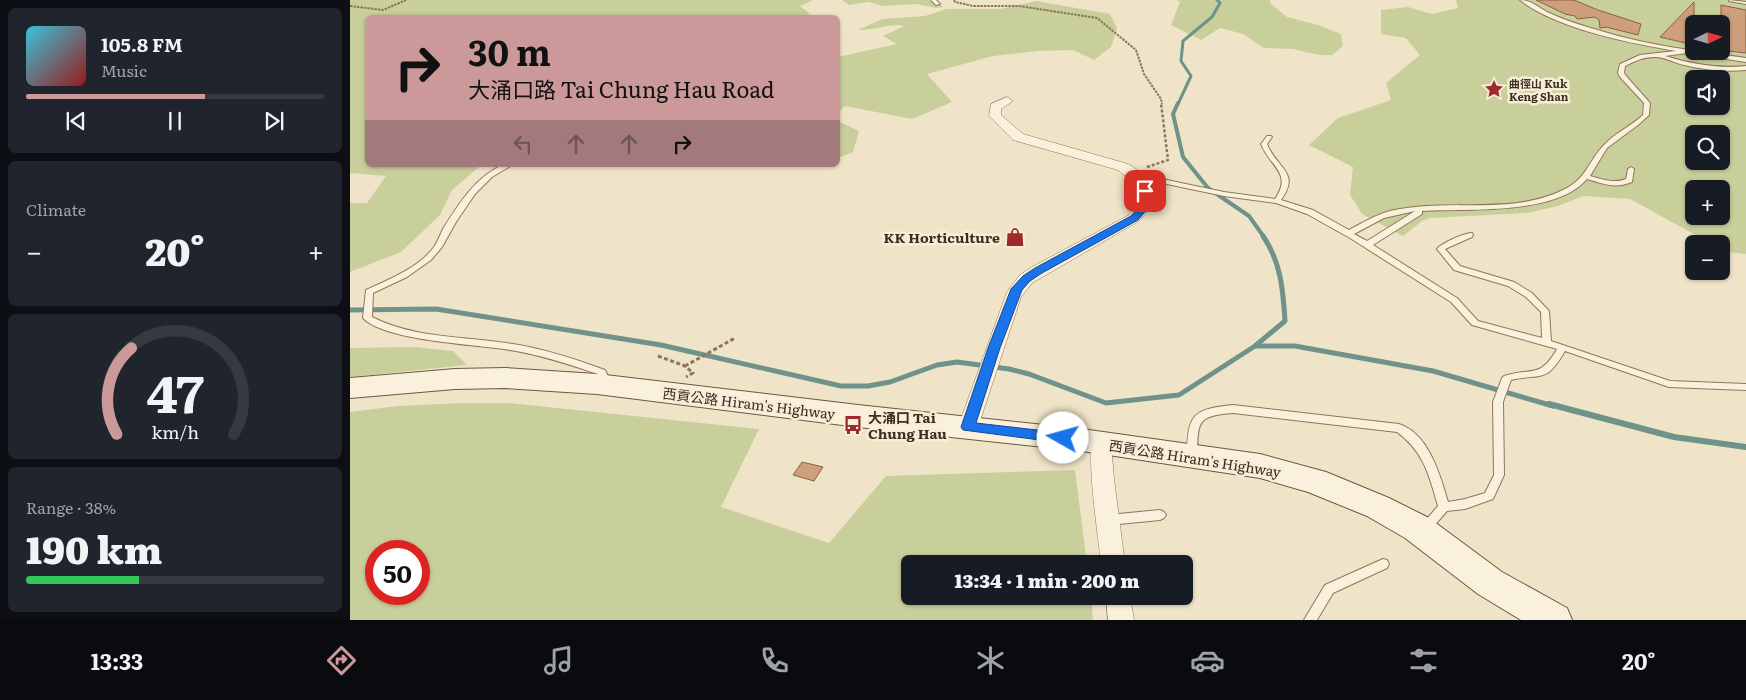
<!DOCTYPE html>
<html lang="en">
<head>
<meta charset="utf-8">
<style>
  body { margin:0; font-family:Literata,"Noto Sans TC",serif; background:#20242c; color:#f1f3f6; height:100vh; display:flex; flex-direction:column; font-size:19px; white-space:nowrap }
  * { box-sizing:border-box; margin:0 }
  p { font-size:16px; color:#9ea1a6 }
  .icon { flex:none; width:28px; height:28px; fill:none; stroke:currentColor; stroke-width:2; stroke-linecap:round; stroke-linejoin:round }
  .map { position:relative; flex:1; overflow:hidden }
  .side { display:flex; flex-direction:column; gap:8px; padding:8px; background:#0d0f14; width:350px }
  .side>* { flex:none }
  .top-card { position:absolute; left:15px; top:15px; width:475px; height:152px; border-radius:8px; box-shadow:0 1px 4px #0004; background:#cc999b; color:#111; overflow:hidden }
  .needle { width:32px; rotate:85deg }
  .tools { position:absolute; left:1335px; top:15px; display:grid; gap:10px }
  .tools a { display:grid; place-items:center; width:45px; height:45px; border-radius:8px; background:#171b24; box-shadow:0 1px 4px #0004; font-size:25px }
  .speed { position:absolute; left:15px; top:540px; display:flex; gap:10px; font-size:25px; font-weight:700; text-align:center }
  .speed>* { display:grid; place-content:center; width:65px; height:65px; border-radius:50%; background:#171b24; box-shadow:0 1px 4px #0004; line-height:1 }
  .speed .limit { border:8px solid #d22; background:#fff; color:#111 }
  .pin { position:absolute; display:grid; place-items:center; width:42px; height:42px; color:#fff; margin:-21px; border-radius:10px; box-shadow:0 2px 8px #0006 }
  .me { position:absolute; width:55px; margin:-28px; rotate:277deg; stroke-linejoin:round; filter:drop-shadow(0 0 4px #0008) }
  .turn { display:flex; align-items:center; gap:18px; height:105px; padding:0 20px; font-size:22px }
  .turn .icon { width:65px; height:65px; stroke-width:2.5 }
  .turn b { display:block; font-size:35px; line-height:42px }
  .lanes { display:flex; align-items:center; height:48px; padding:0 20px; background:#0003; justify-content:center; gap:25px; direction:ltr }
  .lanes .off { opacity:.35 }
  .big { font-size:38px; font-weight:800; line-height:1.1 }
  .side .card { flex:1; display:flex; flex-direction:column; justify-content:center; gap:8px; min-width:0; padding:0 18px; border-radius:8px; background:#20242c }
  .side .dial { align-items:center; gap:0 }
  .dial svg { height:130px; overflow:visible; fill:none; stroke:#363941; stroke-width:7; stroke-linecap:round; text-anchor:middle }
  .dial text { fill:#f1f3f6; stroke:none }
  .song { display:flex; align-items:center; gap:15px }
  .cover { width:60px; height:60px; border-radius:8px; background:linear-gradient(135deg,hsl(190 70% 55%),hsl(0 70% 35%)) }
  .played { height:5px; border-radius:2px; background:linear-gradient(90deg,#cc999b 60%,#363941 60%) }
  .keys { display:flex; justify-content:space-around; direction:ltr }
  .heat { display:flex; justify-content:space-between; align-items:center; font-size:28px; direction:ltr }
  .charge { height:8px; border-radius:4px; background:linear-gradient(90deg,#34c759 38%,#363941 0) }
  .trip { position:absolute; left:551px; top:555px; width:292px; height:50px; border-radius:8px; background:#171b24; box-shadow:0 1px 4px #0004; font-weight:800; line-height:50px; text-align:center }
  .tabs { display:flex; height:80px; justify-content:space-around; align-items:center; background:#090b0e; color:#9ea1a6 }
  .tabs .icon { width:35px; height:35px }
  .tabs .active { color:#cc999b }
  .tabs b { font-size:22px; color:#f1f3f6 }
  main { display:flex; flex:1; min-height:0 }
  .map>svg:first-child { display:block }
</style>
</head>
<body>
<main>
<section class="side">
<div class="card">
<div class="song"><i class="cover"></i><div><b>105.8 FM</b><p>Music</p></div></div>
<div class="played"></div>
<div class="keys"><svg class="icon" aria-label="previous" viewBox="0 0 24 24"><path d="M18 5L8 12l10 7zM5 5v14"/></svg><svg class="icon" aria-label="pause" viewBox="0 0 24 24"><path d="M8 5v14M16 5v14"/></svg><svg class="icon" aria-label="next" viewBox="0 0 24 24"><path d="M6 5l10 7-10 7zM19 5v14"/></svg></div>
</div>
<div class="card"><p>Climate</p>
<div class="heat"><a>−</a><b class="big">20°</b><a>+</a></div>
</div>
<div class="card dial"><svg viewBox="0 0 100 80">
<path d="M14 69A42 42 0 1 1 86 69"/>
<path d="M14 69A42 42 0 0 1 23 16" stroke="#cc999b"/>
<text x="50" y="56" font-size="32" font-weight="700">47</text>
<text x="50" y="72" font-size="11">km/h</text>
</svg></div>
<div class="card"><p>Range · 38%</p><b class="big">190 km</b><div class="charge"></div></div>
</section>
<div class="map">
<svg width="1396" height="620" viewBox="0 0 1396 620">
  <rect width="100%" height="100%" fill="#f0e4c8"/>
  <!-- green -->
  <g fill="#c9cf9b" fill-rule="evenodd">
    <path d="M0 0H463L450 6 460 14 445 18H18V165H134L129 167 102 190 90 215 51 252 0 272V203H17L36 176 0 173Z"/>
    <path d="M492 0H578L594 7 586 8 566 4 533 6 519 2 499 5Z"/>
    <path d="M827 0H920V3L937 17 968 25 991 34 993 46 982 55H969L943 49 914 48 893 34 870 28 851 40 821 25 830 2Z"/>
    <path d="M1106 0H1396V254L1379 252 1371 248V244H1362L1280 199 1233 196 1208 206 1177 213 1080 218 1072 221 1053 236 1012 214 1000 195 1003 167 959 145 988 118 1041 100 1036 83 1070 55 1056 38 1031 34V10L1058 7 1082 14 1108 8ZM1344 24H1371V51H1344ZM1344 79H1371V106H1344ZM1344 134H1371V161H1344ZM1344 189H1371V216H1344Z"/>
    <path d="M686 1 760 14 767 28 761 47 744 60 723 50 689 51 643 56 577 74 602 102 562 119 495 106 488 113V57L547 44 533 36 554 26C539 23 524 31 508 30L532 19 575 16 596 9H650Z"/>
    <path d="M488 121 509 131 503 152 488 158Z"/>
    <path d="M65 347 103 351 117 365 0 377V348Z"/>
    <path d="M113 403H159L409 429 371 507 479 543 536 476 725 470 737 564H560V596H741L743 620H0V412L48 406ZM69 551V594H26V551Z"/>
  </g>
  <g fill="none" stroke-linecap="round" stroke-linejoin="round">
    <!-- stream-far3 -->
    <path stroke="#6f938a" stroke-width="3" d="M828 104 841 76 831 61 833 41 862 17 870 3 867 0"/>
    <!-- stream-far2 -->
    <path stroke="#6f938a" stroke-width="4" d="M828 103 823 114 833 157 858 188 899 216 914 237"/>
    <!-- stream-far1 -->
    <g stroke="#6f938a" stroke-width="5">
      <path d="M0 310 86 309 311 345 491 386H518L540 382 587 365 607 362 659 369 679 374 756 403 829 395 905 346 935 321C933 290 931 262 913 236"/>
      <path d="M906 346H945L1083 371 1203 406"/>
    </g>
    <!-- stream -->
    <path stroke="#6f938a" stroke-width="6" d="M1199 404 1324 437 1396 447"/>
  </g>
  <!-- building -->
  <g fill="#cf9f7d" stroke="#8d5f41">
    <path d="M1186 0H1224L1248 10 1291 24 1288 35 1256 27 1250 28 1249 20 1245 17 1227 19 1225 16 1215 14Z"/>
    <path d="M1344 2V45L1310 37 1312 35Z"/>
    <path d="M1371 5 1396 10V53L1371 50Z"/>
    <path d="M452 462 473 467 464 481 443 475Z"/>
  </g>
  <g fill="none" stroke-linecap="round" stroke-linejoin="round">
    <!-- lane casing -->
    <g stroke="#8d765c" stroke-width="2">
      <g id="lane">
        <path d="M581 0H586L590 4 586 5Z"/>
        <path d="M1170 0C1180 0 1188 7 1197 12 1214 20 1233 26 1251 31 1299 46 1347 51 1396 58V62L1337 53 1315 56C1341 64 1368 69 1396 66V70C1375 72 1355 70 1334 65 1325 63 1313 56 1304 57 1293 57 1285 61 1275 66L1274 73 1276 76 1300 103 1299 115 1288 125 1257 148 1240 176C1252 179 1263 184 1276 179L1278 169 1281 167 1284 169 1282 182C1264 189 1255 184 1237 179 1205 216 1117 208 1072 211V214L1023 245 1107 298 1128 321 1192 338 1191 312 1176 297 1158 286 1104 270 1087 249C1092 243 1114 233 1122 233L1123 235 1122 237 1095 249 1110 266 1164 282 1182 293 1199 311 1201 341 1320 381 1396 384V390L1319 387 1215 351C1196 384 1192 373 1161 380L1153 402 1154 475 1143 499 1115 509 1097 511 1083 527 1074 531 1070 529 1068 526 1070 523 1075 521 1088 506C1079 475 1074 452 1047 432L883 413C847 416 848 421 847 455L846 458 842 459 838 458 837 455C838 415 842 409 883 405L1049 424C1079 434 1090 475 1098 502L1115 499 1135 493 1144 475 1143 402 1152 378 1154 376C1183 367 1190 379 1207 349L1122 325 1101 302 1000 238 957 214 926 203 874 196 788 178 784 176 788 174 874 192 925 199C943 173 920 167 911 144L917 136H921L922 137 917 144C927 169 951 172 931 200L963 210 999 230C1012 223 1025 215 1040 211 1098 197 1163 217 1217 188 1236 178 1240 159 1254 145 1265 133 1281 126 1293 115L1294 103 1270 77 1268 73 1270 64 1290 55 1326 51C1279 43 1207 29 1170 0ZM1065 211 1017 241 1004 234 1034 218Z"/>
        <path d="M1379 0 1396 2V4L1379 1Z"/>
        <path d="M153 165H162L142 177 125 194 106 222 92 247 81 260 57 277 23 293 22 317C65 339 116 336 163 344 195 349 225 359 255 370L258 376 250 386H244L242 384 248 374C221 365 194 356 166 351 131 344 36 342 13 318L16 290C38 280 70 267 84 247 88 241 90 235 93 229 108 205 126 176 153 165Z"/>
        <path d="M810 510 814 512 816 515 814 518 810 520 758 525 754 523 752 520 754 517 758 515Z"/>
        <path d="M1033 559 1037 560 1039 564 1037 568 983 593 967 620H954L975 585Z"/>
      </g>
    </g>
    <!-- street casing -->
    <g stroke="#8d765c" stroke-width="1">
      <g id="street">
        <path d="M657 97 663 101 651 109V115L673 134 778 164C796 174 802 187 801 207L789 221 682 283 671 297 628 427 625 432 618 435 611 432 608 427 657 292 670 275 682 267 779 215 787 206 784 183 768 170 663 140 639 116 641 104Z"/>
        <path d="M751 435 758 437 761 443 764 479 775 564H751C749 541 735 453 744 437Z"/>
        <path d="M756 596H780L784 620H758Z"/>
      </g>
    </g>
    <!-- secondary casing -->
    <g stroke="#6f573f" stroke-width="2">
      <path id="secondary" d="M156 368 247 374 508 405 732 429 910 454 976 472 1039 498 1079 518 1152 572 1217 608 1222 620H1171L1128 594 1055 538 1017 516 958 492 910 478 732 451 508 427 247 394 156 388 105 389 0 398V378L105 369Z"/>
    </g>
    <!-- path-far2 -->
    <g stroke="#8d765c" stroke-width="2" stroke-dasharray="2.5 1" stroke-linecap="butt">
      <path d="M604 0 605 2 623 6H669L747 18 786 50 794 74 811 99 812 104"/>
      <path d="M0 6 33 10 56 0"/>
    </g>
    <!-- path-far1 -->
    <path stroke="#8d765c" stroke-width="2.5" stroke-dasharray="3 2" stroke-linecap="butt" d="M797 167 818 160 811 103"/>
    <!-- path -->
    <g stroke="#8d765c" stroke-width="3" stroke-dasharray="4 2.5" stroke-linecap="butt">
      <path d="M308 356 335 366 343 373 336 377"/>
      <path d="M335 366 385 338"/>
    </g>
    <!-- lane -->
    <use href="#lane" fill="#faf1dc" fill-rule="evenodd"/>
    <!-- street -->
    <use href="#street" fill="#faf1dc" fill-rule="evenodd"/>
    <!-- secondary -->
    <use href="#secondary" fill="#faf1dc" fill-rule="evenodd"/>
  </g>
  <!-- route -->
  <path fill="#1a73e8" stroke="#114b97" d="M791 189H798L799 191V207L788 220 692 273 680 281 672 290 650 348 626 423 713 433 717 434 719 438 717 442 713 443 613 430 611 427 638 348 661 289 673 276 685 268 781 216 790 206Z"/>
  <!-- icons -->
  <defs>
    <g id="sight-bare" transform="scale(1.5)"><path d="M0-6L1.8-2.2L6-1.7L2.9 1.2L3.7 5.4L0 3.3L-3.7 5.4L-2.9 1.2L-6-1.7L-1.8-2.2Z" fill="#9e2a2b" stroke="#f7eed8" stroke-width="2.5" paint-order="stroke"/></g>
    <g id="shop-bare" transform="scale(1.5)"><path d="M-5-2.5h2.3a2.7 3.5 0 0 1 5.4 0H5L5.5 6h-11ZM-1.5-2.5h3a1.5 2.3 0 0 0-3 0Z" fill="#9e2a2b" stroke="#f7eed8" stroke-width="2.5" paint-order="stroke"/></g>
    <g id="bus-bare" transform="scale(1.5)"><path d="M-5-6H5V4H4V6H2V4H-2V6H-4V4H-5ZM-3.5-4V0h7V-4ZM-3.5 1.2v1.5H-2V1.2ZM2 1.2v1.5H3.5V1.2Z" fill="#9e2a2b" stroke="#f7eed8" stroke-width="2.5" paint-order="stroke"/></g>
  </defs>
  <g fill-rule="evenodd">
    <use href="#sight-bare" x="1144" y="89"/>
    <use href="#shop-bare" x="665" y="237"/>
    <use href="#bus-bare" x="503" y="425"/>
  </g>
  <g text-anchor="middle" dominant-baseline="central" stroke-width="5" stroke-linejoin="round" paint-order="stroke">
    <!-- far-poi labels -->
    <g font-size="11" font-weight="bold" fill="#3d2e20" stroke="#f7eed8" text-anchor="start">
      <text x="1159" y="83">曲徑山 Kuk<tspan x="1159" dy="13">Keng Shan</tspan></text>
    </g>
    <!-- poi labels -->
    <g font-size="14" font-weight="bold" fill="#3d2e20" stroke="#f7eed8" text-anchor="end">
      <text x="650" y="237">KK Horticulture</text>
      <text x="518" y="417" text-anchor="start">大涌口 Tai<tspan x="518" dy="16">Chung Hau</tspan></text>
    </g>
    <!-- street labels -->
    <g font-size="14" fill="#3d2e20" stroke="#f7eed8">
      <text transform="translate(399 403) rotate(7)">西貢公路 Hiram's Highway</text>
      <text transform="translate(845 458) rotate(9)">西貢公路 Hiram's Highway</text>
    </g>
  </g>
</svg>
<div class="tools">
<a><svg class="needle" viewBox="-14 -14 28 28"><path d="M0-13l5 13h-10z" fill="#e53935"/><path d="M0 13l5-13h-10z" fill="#9ea1a6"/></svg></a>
<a><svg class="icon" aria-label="sound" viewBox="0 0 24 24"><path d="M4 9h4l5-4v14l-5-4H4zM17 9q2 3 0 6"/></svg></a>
<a><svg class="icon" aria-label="search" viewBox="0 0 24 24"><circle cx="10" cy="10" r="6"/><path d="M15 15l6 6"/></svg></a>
<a>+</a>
<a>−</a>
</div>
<div class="speed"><div class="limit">50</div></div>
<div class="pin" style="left:795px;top:191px;background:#d93025"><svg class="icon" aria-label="arrive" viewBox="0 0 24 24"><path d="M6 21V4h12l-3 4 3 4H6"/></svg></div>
<svg class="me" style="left:713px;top:438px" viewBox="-20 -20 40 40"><circle r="19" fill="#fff"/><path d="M0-13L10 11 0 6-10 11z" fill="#1a73e8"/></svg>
<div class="trip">13:34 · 1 min · 200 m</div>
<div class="top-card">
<div class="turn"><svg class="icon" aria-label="right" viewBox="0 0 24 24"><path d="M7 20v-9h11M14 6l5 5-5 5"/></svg><div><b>30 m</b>大涌口路 Tai Chung Hau Road</div></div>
<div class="lanes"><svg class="icon off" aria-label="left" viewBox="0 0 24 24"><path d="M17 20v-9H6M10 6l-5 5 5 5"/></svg><svg class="icon off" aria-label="ahead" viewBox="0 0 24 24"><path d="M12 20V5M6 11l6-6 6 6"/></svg><svg class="icon off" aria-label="ahead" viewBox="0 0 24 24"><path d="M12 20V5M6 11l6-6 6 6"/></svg><svg class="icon" aria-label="right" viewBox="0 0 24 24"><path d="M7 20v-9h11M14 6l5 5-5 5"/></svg></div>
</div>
</div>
</main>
<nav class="tabs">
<b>13:33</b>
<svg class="icon active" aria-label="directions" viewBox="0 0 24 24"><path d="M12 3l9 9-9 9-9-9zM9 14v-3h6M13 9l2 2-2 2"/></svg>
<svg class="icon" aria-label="music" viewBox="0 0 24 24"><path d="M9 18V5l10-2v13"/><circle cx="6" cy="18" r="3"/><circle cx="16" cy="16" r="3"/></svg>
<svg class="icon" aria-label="phone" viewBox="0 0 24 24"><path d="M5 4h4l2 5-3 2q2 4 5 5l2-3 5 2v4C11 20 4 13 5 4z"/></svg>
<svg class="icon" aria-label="climate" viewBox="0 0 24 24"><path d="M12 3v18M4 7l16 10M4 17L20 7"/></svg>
<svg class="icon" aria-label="car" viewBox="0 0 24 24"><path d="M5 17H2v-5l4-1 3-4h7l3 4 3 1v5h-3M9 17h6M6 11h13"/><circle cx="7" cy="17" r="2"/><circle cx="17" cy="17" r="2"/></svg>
<svg class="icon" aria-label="filters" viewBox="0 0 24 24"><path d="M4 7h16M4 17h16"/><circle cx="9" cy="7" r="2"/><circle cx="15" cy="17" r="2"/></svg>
<b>20°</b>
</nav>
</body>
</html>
